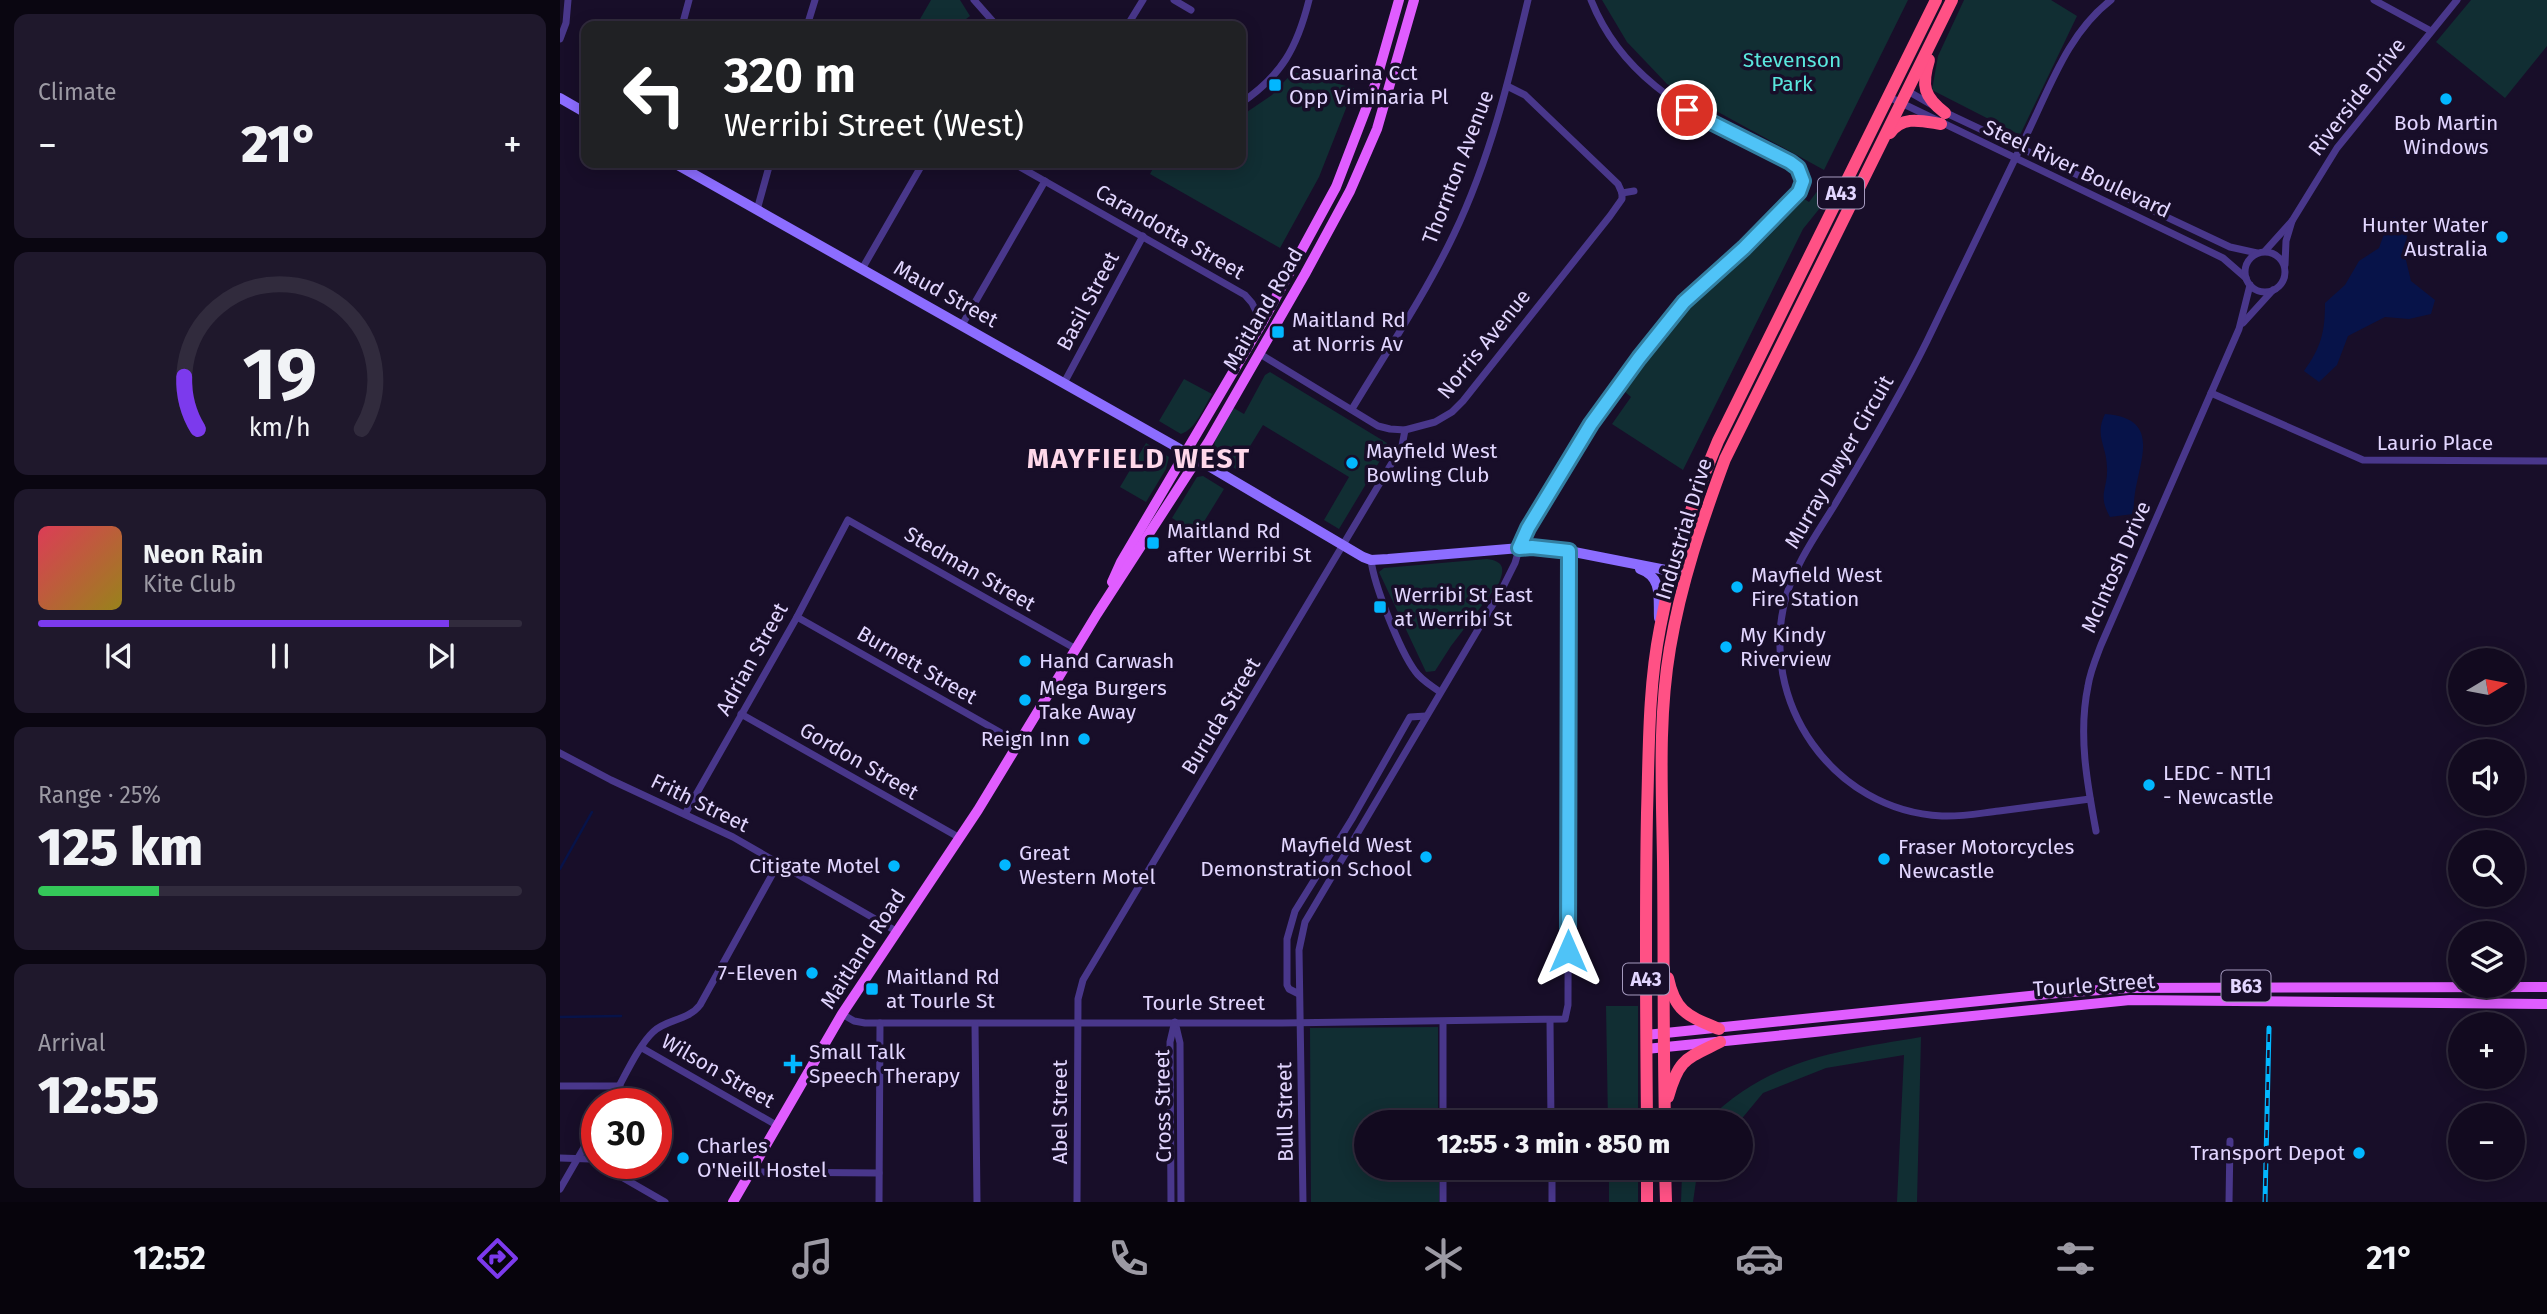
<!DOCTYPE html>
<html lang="en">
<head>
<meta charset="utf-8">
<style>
  body { margin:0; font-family:"Fira Sans",sans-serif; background:#1f182c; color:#f1f3f6; height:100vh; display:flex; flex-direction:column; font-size:26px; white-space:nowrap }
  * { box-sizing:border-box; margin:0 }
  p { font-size:23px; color:#9c9aa4 }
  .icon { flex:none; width:38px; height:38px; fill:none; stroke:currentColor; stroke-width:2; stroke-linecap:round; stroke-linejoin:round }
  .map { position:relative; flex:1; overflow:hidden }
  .drawer { display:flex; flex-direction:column; gap:14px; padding:14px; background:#0a0611; width:560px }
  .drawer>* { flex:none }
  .guide { position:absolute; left:21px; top:21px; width:665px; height:147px; border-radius:14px; box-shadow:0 4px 18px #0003,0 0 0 2px #312b3d; background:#202124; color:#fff; overflow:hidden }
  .needle { width:46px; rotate:80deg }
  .tools { position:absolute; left:1888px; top:648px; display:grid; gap:14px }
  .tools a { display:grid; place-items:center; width:77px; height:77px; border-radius:50%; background:#120a1f; box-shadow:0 4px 18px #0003,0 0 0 2px #312b3d; font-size:35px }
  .speed { position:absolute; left:21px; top:1088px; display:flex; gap:14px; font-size:35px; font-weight:700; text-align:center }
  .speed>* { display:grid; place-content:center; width:91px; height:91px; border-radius:50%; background:#120a1f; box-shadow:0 4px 18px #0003,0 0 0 2px #312b3d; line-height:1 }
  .speed .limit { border:10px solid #d22; background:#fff; color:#111 }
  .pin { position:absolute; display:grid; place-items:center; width:60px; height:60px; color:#fff; margin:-30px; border:4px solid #fff; border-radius:50%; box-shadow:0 2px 7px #0007 }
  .me { position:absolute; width:77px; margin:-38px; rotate:0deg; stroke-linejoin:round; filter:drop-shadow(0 0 5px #0008) }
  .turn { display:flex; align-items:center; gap:24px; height:147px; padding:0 28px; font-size:32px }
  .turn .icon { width:91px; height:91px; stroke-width:2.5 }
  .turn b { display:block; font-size:49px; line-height:60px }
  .big { font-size:52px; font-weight:800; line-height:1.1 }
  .drawer .widget { flex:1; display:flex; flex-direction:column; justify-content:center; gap:10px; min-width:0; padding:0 24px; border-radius:14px; background:#1f182c }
  .drawer .dial { align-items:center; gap:0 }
  .dial svg { height:182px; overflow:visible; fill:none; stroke:#312b3d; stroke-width:7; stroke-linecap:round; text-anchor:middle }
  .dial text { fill:#f1f3f6; stroke:none }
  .song { display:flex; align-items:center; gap:21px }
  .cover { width:84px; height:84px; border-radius:10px; background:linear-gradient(135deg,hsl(350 70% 55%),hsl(50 70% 35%)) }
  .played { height:7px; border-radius:4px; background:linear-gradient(90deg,#7c3aed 85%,#312b3d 85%) }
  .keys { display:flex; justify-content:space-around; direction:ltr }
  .heat { display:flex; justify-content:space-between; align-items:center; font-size:38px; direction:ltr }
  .charge { height:10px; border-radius:5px; background:linear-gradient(90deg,#34c759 25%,#312b3d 0) }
  .trip { position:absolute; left:794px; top:1110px; width:399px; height:70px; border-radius:35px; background:#120a1f; box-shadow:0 4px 18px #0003,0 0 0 2px #312b3d; font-weight:800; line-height:70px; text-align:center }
  .menu { display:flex; height:112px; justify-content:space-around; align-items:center; background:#07040c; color:#9c9aa4 }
  .menu .icon { width:49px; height:49px }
  .menu .current { color:#7c3aed }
  .menu b { font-size:32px; color:#f1f3f6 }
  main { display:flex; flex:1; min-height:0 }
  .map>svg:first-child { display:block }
</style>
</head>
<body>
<main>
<section class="drawer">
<div class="widget"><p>Climate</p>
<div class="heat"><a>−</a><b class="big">21°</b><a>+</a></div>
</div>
<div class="widget dial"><svg viewBox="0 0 100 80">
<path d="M14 69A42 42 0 1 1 86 69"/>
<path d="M14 69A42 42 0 0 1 8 46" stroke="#7c3aed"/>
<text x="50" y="56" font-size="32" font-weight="700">19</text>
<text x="50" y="72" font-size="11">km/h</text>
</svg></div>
<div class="widget">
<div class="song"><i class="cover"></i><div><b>Neon Rain</b><p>Kite Club</p></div></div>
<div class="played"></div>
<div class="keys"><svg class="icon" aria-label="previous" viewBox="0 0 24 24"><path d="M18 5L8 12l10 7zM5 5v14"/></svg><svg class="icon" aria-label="pause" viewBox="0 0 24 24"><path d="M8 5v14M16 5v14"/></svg><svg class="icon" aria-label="next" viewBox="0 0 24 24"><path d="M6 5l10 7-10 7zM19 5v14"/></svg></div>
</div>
<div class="widget"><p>Range · 25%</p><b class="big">125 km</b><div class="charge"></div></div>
<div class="widget"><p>Arrival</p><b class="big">12:55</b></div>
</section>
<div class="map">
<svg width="1987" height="1202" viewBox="0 0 1987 1202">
  <rect width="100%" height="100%" fill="#180e29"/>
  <!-- green -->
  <g fill="#112e33">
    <path d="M371 0H400L410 16 397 26H356Z"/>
    <path d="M1042 0H1348L1264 170 1107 84 1067 42Z"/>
    <path d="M1404 0H1491L1517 16 1460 135 1372 90 1378 56Z"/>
    <path d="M1911 0H1987V46L1945 98 1876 42Z"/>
    <path d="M733 72 794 88 759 177 720 248 590 174 596 163H681V116L712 95Z"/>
    <path d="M1269 176 1259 197 1264 203 1243 229 1123 470 1052 424 1071 397 1064 391 1099 327 1169 253 1217 210 1238 195 1249 202Z"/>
    <path d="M710 372 827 443V449L779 529 764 520 789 477 703 425 676 469C640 448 657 436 672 407L684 414 705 375Z"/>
    <path d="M624 379 652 394C644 407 636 429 621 434L599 421Z"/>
    <path d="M586 443 609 457 606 469 586 502 560 487Z"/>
    <path d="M643 476 664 489 637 533 612 518 637 477Z"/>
    <path d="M927 559C944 561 945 569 939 583L891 646 875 671 866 672 819 572 824 568Z"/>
    <path d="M1046 1006H1078V1122H1048Z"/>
    <path d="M878 1027V1122H807V1167H879V1202H751L750 1028Z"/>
    <path d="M1361 1037 1357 1202H1337L1344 1055 1266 1068 1203 1093 1179 1122H1146C1208 1059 1278 1051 1361 1037Z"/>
    <rect x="1049" y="1167" width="29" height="35"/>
    <path d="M1125 1167H1145L1136 1181 1133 1202H1121L1122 1175Z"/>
  </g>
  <!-- water -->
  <g fill="#071349">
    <path d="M1834 217 1848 225 1845 256 1851 281 1875 300 1871 314 1849 319 1825 317 1788 336 1777 365 1759 382 1744 371C1761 347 1765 333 1765 303L1785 285 1799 261 1819 248 1826 228Z"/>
    <path d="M1545 414C1597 418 1583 452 1576 487 1574 496 1574 505 1573 514L1550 517C1537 494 1548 490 1547 468 1547 446 1534 436 1545 414Z"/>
  </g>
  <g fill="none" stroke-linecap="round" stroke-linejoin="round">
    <!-- stream -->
    <g stroke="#071349" stroke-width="2.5">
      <path d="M0 869 32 812"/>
      <path d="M0 1017 61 1016"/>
    </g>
    <!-- street -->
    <g stroke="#49378b" stroke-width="7">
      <path d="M414 0 437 26"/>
      <path d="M614 0 631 10"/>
      <path d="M1814 0 1871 31"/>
      <path d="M122 26 129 0"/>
      <path d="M247 26 255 0"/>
      <path d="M567 26 583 0"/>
      <path d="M0 39 6 23 8 0"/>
      <path d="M947 86 965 95 1058 184 1062 193"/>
      <path d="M1346 90 1372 105"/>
      <path d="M1329 97 1663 258 1686 278"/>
      <path d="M681 103C722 75 737 48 749 0"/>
      <path d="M1382 111 1670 247 1697 253"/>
      <path d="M453 163 685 295 692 303 702 323"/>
      <path d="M1062 193 1074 191"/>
      <path d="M197 210 210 163"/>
      <path d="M1705 251 1732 221 1777 148 1897 0"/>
      <circle cx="1705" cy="272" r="20"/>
      <path d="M1725 265 1726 241 1732 221"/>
      <path d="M302 269 363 163"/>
      <path d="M1683 323 1713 290"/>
      <path d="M402 325 485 181"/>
      <path d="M700 354 818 426 830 429 845 430 875 422 892 412 903 401 1050 216 1062 199V193"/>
      <path d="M504 383 583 236"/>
      <path d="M1651 393 1803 460 1987 461"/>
      <path d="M792 409C827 351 865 295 894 234 930 159 949 80 968 0"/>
      <path d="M811 560C814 585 840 651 855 671 861 680 872 686 880 692"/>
      <path d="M237 617 459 743"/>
      <path d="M181 714 400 838"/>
      <path d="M0 753 51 780 173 837 336 931"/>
      <path d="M1530 799C1500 803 1470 807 1439 811 1421 813 1401 817 1382 816 1273 811 1197 701 1226 597 1236 562 1259 531 1277 501 1309 448 1340 396 1367 341 1400 272 1433 203 1467 134 1490 87 1508 33 1551 0"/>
      <path d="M125 814 237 617 288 520 516 649"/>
      <path d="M1536 831C1527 783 1518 734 1528 686 1530 672 1536 658 1541 645L1679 329 1690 285"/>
      <path d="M739 994 729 989 727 985V939L735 911 792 819 850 717 866 716"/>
      <path d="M282 1014 294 1021 305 1023H722L1005 1019 1008 1005 1009 551"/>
      <path d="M990 1021 991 1122"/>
      <path d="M615 1022 620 1043 621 1202"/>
      <path d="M415 1024 417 1202"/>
      <path d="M82 1048 218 1126"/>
      <path d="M0 1086H60"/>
      <path d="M49 1104C61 1085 77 1047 93 1032 106 1019 128 1021 140 1005L218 864"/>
      <path d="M883 1122V1022"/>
      <path d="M0 1158 30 1159 37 1163"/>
      <path d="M39 1164 105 1202"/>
      <path d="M992 1167V1202"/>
      <path d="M190 1172 319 1173"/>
      <path d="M0 1189 37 1125"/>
      <path d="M319 1202 320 1023"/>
      <path d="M517 1202 518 999 523 980 842 446 845 430"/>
      <path d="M611 1202 610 1042 614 1025"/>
      <path d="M743 1202 739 950 745 922 942 589 955 563 962 539 997 480 1031 424 1079 358 1124 302 1184 248 1242 186V174C1231 157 1205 150 1188 141 1121 109 1060 73 1031 0"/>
      <path d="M883 1202V1167"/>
      <path d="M1669 1202 1670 1141"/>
    </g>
    <!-- secondary -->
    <g stroke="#8c6dff" stroke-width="10">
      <path d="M0 98 26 113"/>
      <path d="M114 163 613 445 803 557 811 560 828 559 972 547 1009 551 1126 574"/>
      <path d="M1080 569C1103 577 1098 598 1099 618"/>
    </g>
    <!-- primary -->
    <g stroke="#e05dff" stroke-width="10">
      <path d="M552 582 561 562 702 323 776 187 814 88 839 0"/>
      <path d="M1086 1035 1498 993 1569 988 1987 987"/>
      <path d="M1086 1049 1570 1000 1987 1004"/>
      <path d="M173 1202 282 1014 418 810 537 614 649 441 745 274 790 191 817 129 854 0"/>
    </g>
    <!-- highway -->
    <g stroke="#ff5185" stroke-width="12">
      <path d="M1369 60C1361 86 1364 97 1385 113"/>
      <path d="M1330 133C1343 115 1362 121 1381 124"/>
      <path d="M1108 978C1115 1012 1128 1016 1159 1029"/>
      <path d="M1108 1097C1119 1058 1126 1059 1160 1042"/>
      <path d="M1087 1122C1086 1019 1085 916 1087 813 1089 751 1088 689 1100 628 1112 563 1132 501 1158 441L1376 0"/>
      <path d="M1105 1122C1103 1035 1104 948 1103 861 1102 790 1098 718 1110 648 1121 583 1142 521 1165 459L1392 0"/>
      <path d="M1087 1167V1202"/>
      <path d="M1105 1167 1106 1202"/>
    </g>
    <!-- rail casing -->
    <g stroke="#02b7ff" stroke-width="5">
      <path id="rail" d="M1705 1202 1709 1028"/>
    </g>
    <!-- rail -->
    <use href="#rail" stroke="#180e29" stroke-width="2.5" stroke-dasharray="8" stroke-linecap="butt"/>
  </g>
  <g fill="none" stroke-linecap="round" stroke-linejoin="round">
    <!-- route casing -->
    <g stroke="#337fa1" stroke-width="18">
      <path id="route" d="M1008 951 1009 551 972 547 959 548 968 528 1031 424 1079 358 1124 302 1184 248 1239 192 1243 181 1238 168 1230 162 1127 110"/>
    </g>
    <!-- route -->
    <use href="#route" stroke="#4fc3f7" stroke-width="12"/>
  </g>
  <!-- markers -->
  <g fill="#02b7ff" stroke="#180e29" stroke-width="2.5">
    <rect x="708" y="78" width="14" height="14" rx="3.5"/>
    <circle cx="1886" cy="99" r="7"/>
    <circle cx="1942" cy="237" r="7"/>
    <rect x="711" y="325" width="14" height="14" rx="3.5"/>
    <circle cx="792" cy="463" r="7"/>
    <rect x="586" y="536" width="14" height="14" rx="3.5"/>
    <circle cx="1177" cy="587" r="7"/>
    <rect x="813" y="600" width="14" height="14" rx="3.5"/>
    <circle cx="1166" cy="647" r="7"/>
    <circle cx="465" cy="661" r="7"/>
    <circle cx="465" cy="700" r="7"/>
    <circle cx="524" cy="739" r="7"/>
    <circle cx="1589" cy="785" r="7"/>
    <circle cx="866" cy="857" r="7"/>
    <circle cx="1324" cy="859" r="7"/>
    <circle cx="445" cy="865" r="7"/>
    <circle cx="334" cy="866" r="7"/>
    <circle cx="252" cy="973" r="7"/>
    <rect x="305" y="982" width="14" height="14" rx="3.5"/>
    <path d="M229.5 1053.5h7v7h7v7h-7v7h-7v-7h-7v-7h7z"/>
    <circle cx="1799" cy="1153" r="7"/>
    <circle cx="123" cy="1158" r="7"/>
  </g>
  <g text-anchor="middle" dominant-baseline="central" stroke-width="7" stroke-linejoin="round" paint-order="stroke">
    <!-- shield labels -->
    <g fill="#180e29" stroke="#a59abf" stroke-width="2">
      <rect x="1258" y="177.5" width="46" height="31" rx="5"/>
      <rect x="1063" y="963.5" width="46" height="31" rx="5"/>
      <rect x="1661.5" y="970.5" width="49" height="31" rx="5"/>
    </g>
    <g font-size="19" font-weight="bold" fill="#e2d6ff">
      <text x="1281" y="193">A43</text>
      <text x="1086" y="979">A43</text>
      <text x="1686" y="986">B63</text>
    </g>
    <!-- park labels -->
    <g font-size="21" fill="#5ae7de" stroke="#180e29">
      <text x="1232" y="60">Stevenson<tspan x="1232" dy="24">Park</tspan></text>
    </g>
    <!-- poi labels -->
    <g font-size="21" fill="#e2d6ff" stroke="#180e29" text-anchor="start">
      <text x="729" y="73">Casuarina Cct<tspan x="729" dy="24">Opp Viminaria Pl</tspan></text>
      <text x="1886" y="123" text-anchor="middle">Bob Martin<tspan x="1886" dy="24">Windows</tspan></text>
      <text x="1928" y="225" text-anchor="end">Hunter Water<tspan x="1928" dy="24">Australia</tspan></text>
      <text x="732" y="320">Maitland Rd<tspan x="732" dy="24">at Norris Av</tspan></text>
      <text x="806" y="451">Mayfield West<tspan x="806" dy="24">Bowling Club</tspan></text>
      <text x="607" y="531">Maitland Rd<tspan x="607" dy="24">after Werribi St</tspan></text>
      <text x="1191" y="575">Mayfield West<tspan x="1191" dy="24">Fire Station</tspan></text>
      <text x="834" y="595">Werribi St East<tspan x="834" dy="24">at Werribi St</tspan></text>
      <text x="1180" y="635">My Kindy<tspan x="1180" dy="24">Riverview</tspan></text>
      <text x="479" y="661">Hand Carwash</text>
      <text x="479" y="688">Mega Burgers<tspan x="479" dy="24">Take Away</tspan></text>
      <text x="510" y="739" text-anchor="end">Reign Inn</text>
      <text x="1603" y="773">LEDC - NTL1<tspan x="1603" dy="24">- Newcastle</tspan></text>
      <text x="852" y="845" text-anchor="end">Mayfield West<tspan x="852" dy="24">Demonstration School</tspan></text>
      <text x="1338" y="847">Fraser Motorcycles<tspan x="1338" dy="24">Newcastle</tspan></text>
      <text x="459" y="853">Great<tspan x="459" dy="24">Western Motel</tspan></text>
      <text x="320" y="866" text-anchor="end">Citigate Motel</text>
      <text x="238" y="973" text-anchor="end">7-Eleven</text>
      <text x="326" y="977">Maitland Rd<tspan x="326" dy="24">at Tourle St</tspan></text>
      <text x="249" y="1052">Small Talk<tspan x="249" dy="24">Speech Therapy</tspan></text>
      <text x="137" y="1146">Charles<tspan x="137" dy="24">O'Neill Hostel</tspan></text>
      <text x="1785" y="1153" text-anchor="end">Transport Depot</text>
    </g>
    <!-- street labels -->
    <g font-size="21" fill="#e2d6ff" stroke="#180e29">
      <text transform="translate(1797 97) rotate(-52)">Riverside Drive</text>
      <text transform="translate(898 167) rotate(-69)">Thornton Avenue</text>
      <text transform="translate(1517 169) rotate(25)">Steel River Boulevard</text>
      <text transform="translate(610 232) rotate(30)">Carandotta Street</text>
      <text transform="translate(386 294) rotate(29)">Maud Street</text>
      <text transform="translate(528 301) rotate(-62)">Basil Street</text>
      <text transform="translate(703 309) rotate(-60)">Maitland Road</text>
      <text transform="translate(924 344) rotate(-51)">Norris Avenue</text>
      <text x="1875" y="443">Laurio Place</text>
      <text transform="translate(1279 462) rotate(-60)">Murray Dwyer Circuit</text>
      <text transform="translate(1124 529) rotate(-73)">Industrial Drive</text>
      <text transform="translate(1556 567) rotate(-66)">McIntosh Drive</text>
      <text transform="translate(410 569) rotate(30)">Stedman Street</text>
      <text transform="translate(192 659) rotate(-61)">Adrian Street</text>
      <text transform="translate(357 665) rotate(30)">Burnett Street</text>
      <text transform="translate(661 716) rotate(-59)">Buruda Street</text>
      <text transform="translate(299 761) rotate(30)">Gordon Street</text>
      <text transform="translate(140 803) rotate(26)">Frith Street</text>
      <text transform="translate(303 949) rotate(-57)">Maitland Road</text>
      <text transform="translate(1534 985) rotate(-4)">Tourle Street</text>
      <text x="644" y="1003">Tourle Street</text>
      <text transform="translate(158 1071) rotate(30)">Wilson Street</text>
      <text transform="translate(603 1106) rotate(-91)">Cross Street</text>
      <text transform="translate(500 1112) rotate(-90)">Abel Street</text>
      <text transform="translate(725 1112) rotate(-91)">Bull Street</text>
    </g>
    <!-- district labels -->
    <g font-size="28" font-weight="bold" letter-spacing="2" fill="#ffd8ea" stroke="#180e29">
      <text x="579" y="458">MAYFIELD WEST</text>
    </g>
  </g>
</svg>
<div class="tools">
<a><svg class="needle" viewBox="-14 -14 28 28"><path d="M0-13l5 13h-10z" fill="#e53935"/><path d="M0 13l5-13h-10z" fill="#9c9aa4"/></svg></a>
<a><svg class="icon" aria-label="sound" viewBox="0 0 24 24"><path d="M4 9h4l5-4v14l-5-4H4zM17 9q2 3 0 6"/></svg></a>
<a><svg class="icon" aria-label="search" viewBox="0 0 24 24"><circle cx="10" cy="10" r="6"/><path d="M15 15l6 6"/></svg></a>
<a><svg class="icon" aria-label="layers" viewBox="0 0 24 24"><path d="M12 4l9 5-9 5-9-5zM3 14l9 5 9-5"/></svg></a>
<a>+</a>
<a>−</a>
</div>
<div class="speed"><div class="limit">30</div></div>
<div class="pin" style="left:1127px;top:110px;background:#d93025"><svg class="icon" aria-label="arrive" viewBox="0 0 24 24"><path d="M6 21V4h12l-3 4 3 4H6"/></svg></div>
<svg class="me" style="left:1008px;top:951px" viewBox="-20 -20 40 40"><path d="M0-17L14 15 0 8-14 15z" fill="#4fc3f7" stroke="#fff" stroke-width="4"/></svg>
<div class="trip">12:55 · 3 min · 850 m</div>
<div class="guide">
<div class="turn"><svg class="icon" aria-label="left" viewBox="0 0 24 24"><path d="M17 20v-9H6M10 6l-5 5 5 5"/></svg><div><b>320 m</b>Werribi Street (West)</div></div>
</div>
</div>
</main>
<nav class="menu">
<b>12:52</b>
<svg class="icon current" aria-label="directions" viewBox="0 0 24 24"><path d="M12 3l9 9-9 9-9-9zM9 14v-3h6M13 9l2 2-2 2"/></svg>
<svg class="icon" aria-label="music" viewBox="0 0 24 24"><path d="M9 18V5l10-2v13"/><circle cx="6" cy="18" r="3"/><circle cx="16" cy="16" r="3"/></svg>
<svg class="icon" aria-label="phone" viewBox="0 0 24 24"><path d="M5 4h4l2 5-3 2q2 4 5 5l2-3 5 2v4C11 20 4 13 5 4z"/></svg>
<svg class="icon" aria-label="climate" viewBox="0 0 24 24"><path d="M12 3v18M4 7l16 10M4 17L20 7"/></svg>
<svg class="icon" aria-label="car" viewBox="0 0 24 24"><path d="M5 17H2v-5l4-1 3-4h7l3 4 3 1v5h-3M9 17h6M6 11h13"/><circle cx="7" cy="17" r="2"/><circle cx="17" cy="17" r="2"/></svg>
<svg class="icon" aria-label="filters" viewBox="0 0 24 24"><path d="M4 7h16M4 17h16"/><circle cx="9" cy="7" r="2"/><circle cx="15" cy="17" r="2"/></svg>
<b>21°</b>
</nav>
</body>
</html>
